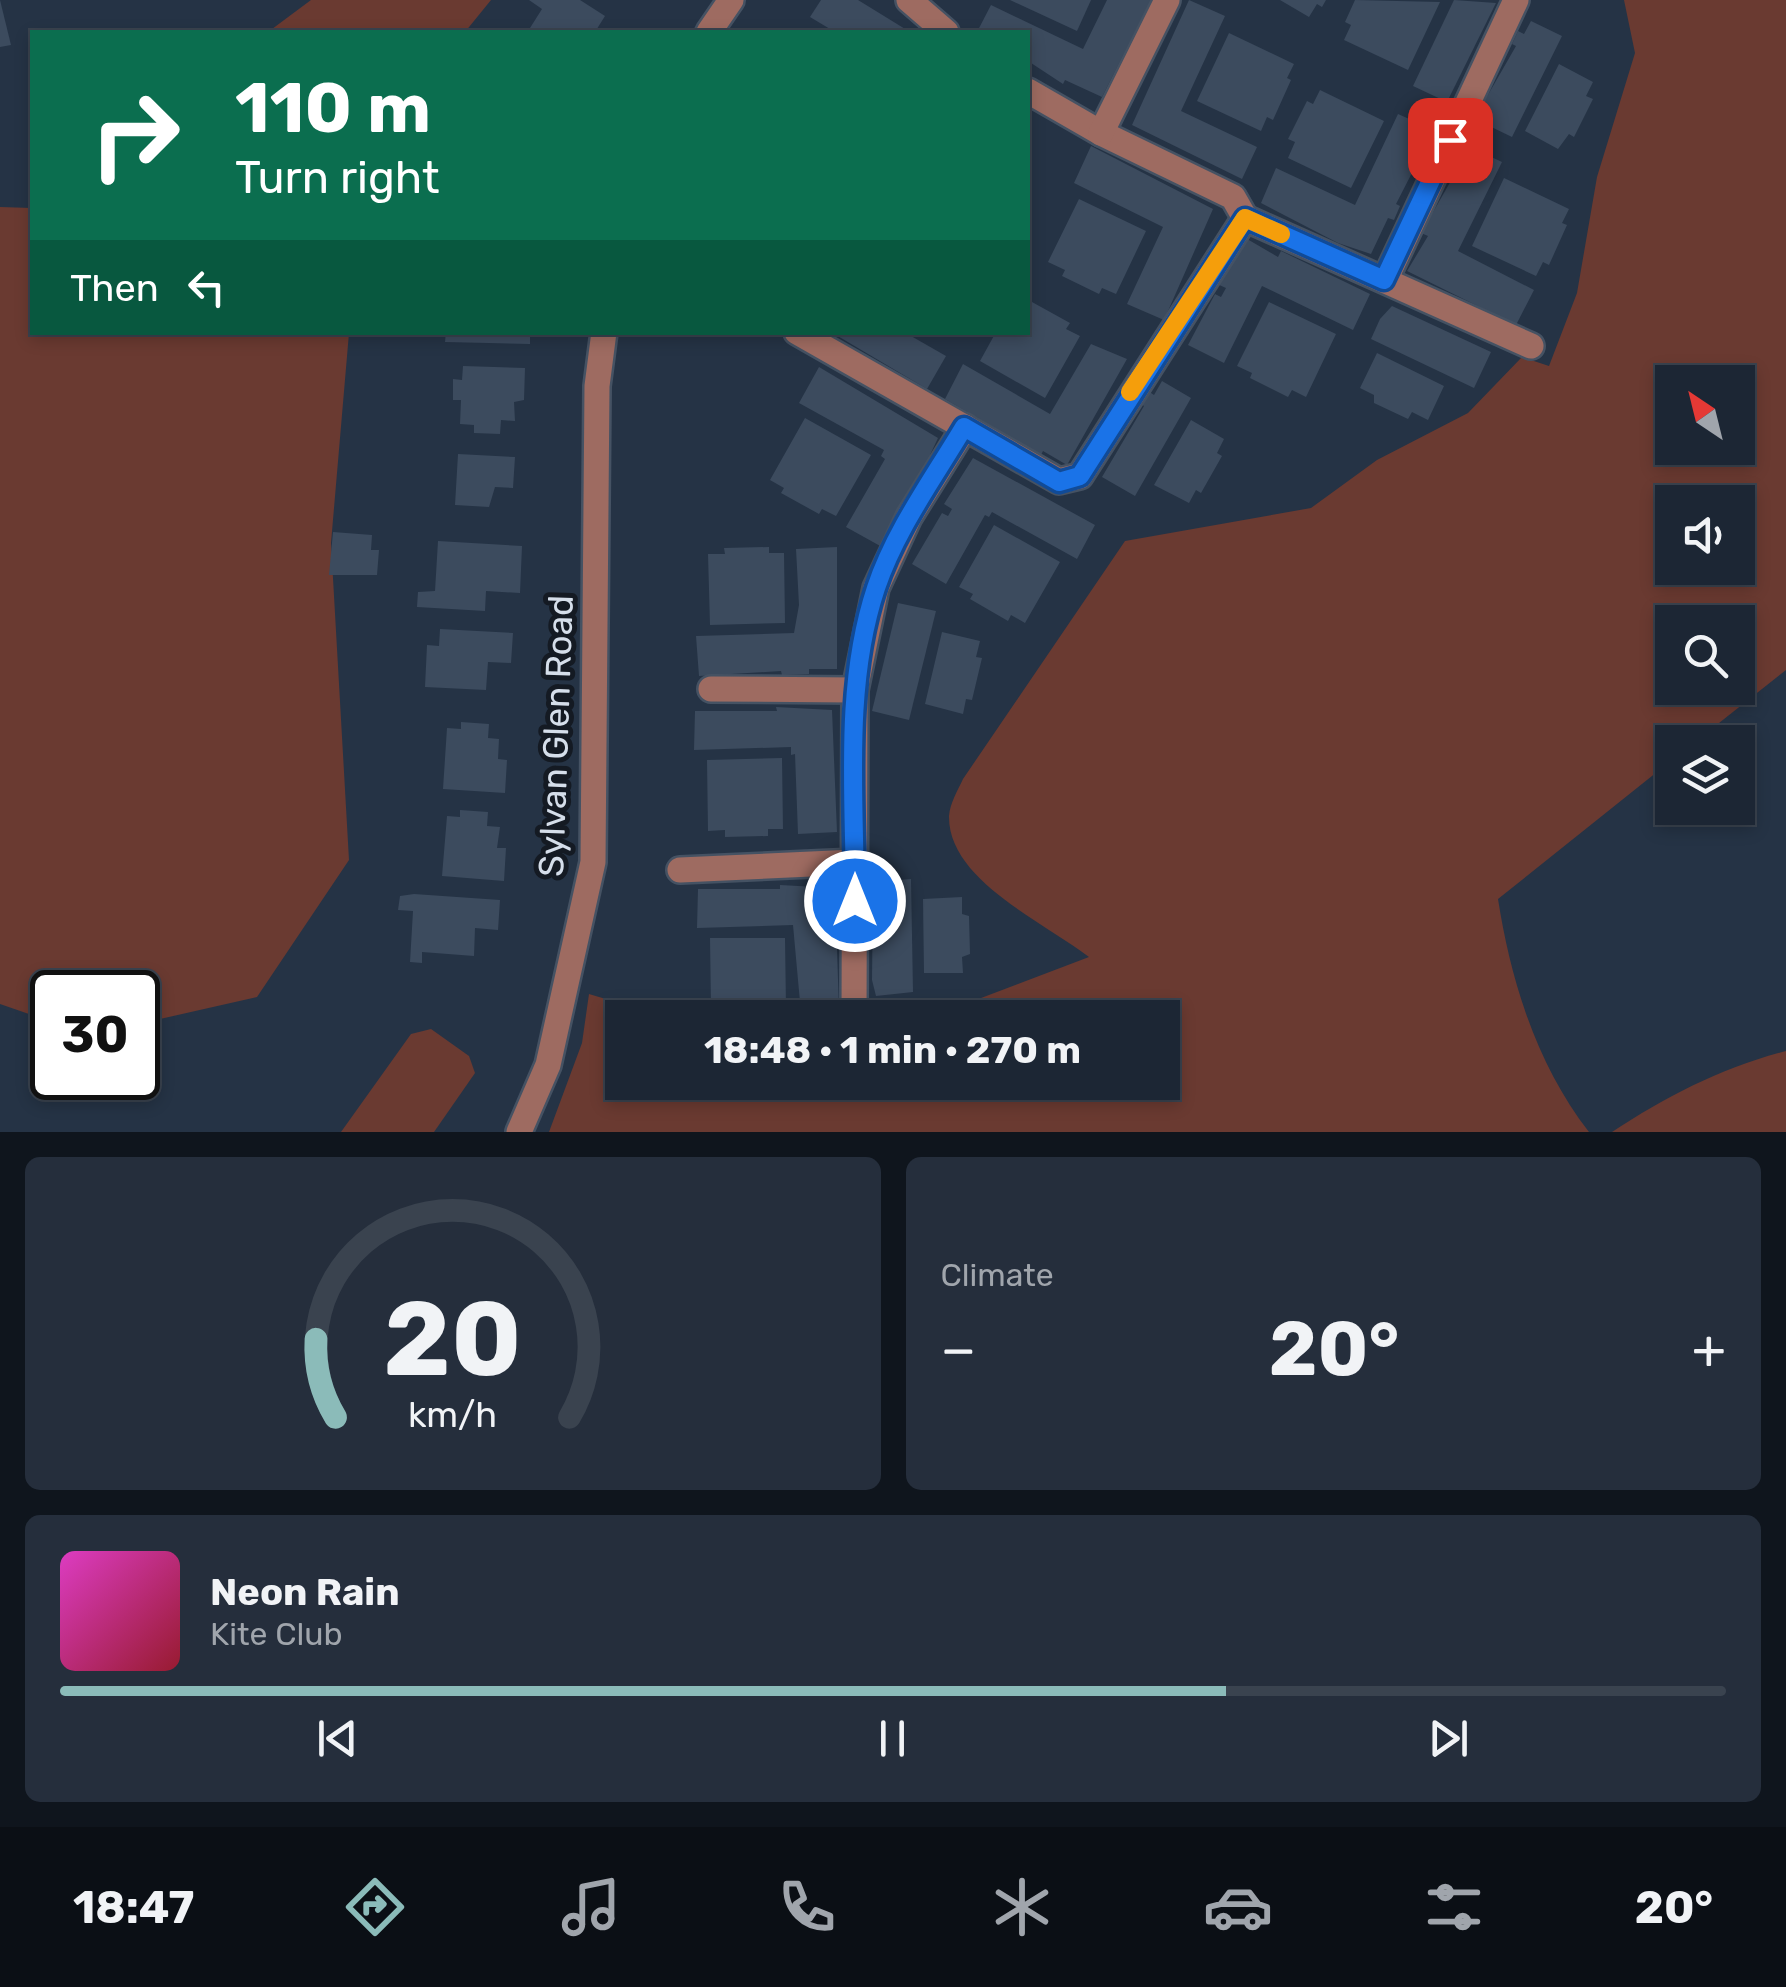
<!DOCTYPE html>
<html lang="en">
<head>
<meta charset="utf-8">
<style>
  body { margin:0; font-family:Rubik,sans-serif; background:#252e3c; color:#f1f3f6; height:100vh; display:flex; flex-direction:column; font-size:38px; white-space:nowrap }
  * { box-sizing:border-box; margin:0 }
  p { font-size:32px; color:#a0a5ac }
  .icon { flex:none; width:55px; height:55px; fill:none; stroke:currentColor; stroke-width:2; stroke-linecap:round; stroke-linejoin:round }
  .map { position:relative; height:1132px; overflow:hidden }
  .drawer { display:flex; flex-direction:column; gap:25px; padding:25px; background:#0f151d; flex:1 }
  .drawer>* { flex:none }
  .top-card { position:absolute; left:30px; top:30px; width:1000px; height:305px; border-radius:0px; box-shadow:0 5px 15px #0003,0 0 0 2px #3a434f; background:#0b6e4f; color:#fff; overflow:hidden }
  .needle { width:65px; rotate:325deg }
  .tools { position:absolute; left:1655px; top:365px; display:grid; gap:20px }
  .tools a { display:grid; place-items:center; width:100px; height:100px; border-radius:0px; background:#1c2634; box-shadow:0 5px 15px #0003,0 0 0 2px #3a434f; font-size:50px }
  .speed { position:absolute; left:30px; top:970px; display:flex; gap:20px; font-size:50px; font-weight:700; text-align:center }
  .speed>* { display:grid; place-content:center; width:130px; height:130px; border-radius:50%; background:#1c2634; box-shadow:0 5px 15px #0003,0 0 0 2px #3a434f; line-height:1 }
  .speed .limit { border:5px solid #111; border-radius:15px; background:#fff; color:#111 }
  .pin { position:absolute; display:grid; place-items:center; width:85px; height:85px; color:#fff; margin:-42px; border-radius:20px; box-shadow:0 5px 15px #0006 }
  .me { position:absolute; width:110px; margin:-55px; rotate:0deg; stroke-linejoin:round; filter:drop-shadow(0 0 8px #0008) }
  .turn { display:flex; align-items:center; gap:35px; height:210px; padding:0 40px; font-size:45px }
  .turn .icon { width:130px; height:130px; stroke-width:2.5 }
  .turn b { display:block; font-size:70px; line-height:85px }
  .then { display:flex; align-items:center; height:95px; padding:0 40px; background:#0003; gap:20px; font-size:38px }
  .big { font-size:75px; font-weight:700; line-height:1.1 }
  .drawer .tile { flex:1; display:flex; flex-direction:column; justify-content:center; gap:15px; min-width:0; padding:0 35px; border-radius:15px; background:#252e3c }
  .drawer .dial { align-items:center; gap:0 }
  .dial svg { height:260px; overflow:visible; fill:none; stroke:#3a434f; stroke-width:7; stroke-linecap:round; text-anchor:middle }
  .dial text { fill:#f1f3f6; stroke:none }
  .song { display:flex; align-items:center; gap:30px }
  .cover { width:120px; height:120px; border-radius:15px; background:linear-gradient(135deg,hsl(310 70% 55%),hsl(350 70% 35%)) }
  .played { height:10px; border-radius:5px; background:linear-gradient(90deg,#8bbbb9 70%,#3a434f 70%) }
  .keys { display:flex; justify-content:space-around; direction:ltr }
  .heat { display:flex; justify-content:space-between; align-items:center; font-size:55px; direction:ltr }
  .drawer .tiles { flex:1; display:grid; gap:25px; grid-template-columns:1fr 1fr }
  .tile:last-child { grid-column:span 2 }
  .trip { position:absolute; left:605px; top:1000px; width:575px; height:100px; border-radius:0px; background:#1c2634; box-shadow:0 5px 15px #0003,0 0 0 2px #3a434f; font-weight:700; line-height:100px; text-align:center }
  .tabs { display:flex; height:160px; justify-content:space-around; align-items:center; background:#0b0f15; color:#a0a5ac }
  .tabs .icon { width:70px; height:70px }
  .tabs .active { color:#8bbbb9 }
  .tabs b { font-size:45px; color:#f1f3f6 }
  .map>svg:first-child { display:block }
</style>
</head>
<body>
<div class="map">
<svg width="1786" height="1132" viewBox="0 0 1786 1132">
  <rect width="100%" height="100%" fill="#253345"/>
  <!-- green -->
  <g fill="#6a3a31" fill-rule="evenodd">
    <path d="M311 0H491L465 32H268Z"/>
    <path d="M1624 0H1786V670L1695 742H1672V760L1498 899C1511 982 1537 1065 1589 1132H549L582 1043 589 994 666 1017 622 1018V1082H1162V1018L931 1017 1089 957C1044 922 948 880 949 816 950 803 958 790 963 779L1125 541 1311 508 1377 460 1468 413 1522 357 1549 366 1577 293 1597 177 1635 53ZM1738 382V448H1672V382ZM1738 502V568H1672V502ZM1738 622V688H1672V622Z"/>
    <path d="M0 207 32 208V332L349 333 331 543 349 860 257 997 138 1024V992H52V1022L0 1004Z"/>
    <path d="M431 1029 469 1056 475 1073 434 1132H341L411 1034Z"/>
    <path d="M1786 1051V1132H1612C1667 1096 1721 1068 1786 1051Z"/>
  </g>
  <!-- building -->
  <g fill="#3c4b5e">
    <path d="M0 0 11 45 0 47Z"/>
    <path d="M529 0H580L605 16 595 32H537L530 28 542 9Z"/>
    <path d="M821 0H858L910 32H835L810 17Z"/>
    <path d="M1010 0H1091L1077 31Z"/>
    <path d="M1107 0H1151L1102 97 1065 80 1063 84 1028 61V32H977L991 5 1083 49Z"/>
    <path d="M1189 0 1225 16 1181 111 1257 147 1242 179 1132 125Z"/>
    <path d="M1280 0H1326L1322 7 1317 4 1309 17Z"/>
    <path d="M1355 0 1440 2 1408 70 1344 40 1351 25 1345 22Z"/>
    <path d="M1454 0 1496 3 1447 102 1413 86Z"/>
    <path d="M1531 21 1562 36 1512 137 1481 122 1488 110 1481 107 1516 46 1512 44 1518 31 1524 34Z"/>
    <path d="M1229 33 1294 64 1287 78 1291 80 1273 120 1267 117 1261 131 1197 101Z"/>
    <path d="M1559 64 1593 82 1586 96 1593 99 1574 137 1569 134 1558 149 1525 131Z"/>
    <path d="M1320 90 1384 121 1351 188 1288 158 1295 142 1288 139 1307 101 1313 104Z"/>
    <path d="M1398 114 1434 130 1396 204 1400 206 1394 220 1388 218 1371 254 1338 243 1261 203 1276 168 1355 205Z"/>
    <path d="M1091 146 1213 209 1164 320 1127 304 1163 227 1074 183Z"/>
    <path d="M1470 147 1502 162 1458 251 1534 290 1516 325 1407 271 1428 236 1421 233 1456 172 1451 170Z"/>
    <path d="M1504 178 1569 209 1562 223 1567 225 1549 265 1543 262 1536 276 1472 246Z"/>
    <path d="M1079 199 1146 231 1116 294 1102 288 1099 294 1062 276 1065 270 1048 262Z"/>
    <path d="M1242 236 1278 257 1281 251 1370 294 1353 330 1262 286 1224 363 1188 345 1215 294 1221 297 1226 288 1217 284Z"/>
    <path d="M1032 302 1070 323 1066 329 1080 336 1045 398 980 361 996 332H1028V307Z"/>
    <path d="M1269 302 1336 334 1306 397 1292 390 1288 397 1250 378 1252 373 1237 366Z"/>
    <path d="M1392 306 1491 352 1474 388 1371 339 1380 319Z"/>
    <path d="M446 332H530V344L445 342Z"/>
    <path d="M831 332H904L946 356 927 389Z"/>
    <path d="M1091 344 1127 359 1067 465 1043 451 1041 455 945 399 963 364 1050 414Z"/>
    <path d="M1377 353 1444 386 1428 420 1412 412 1408 419 1374 403V395L1360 388Z"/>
    <path d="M463 366 525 368 524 400 514 402 515 421 501 420 500 434 474 433V425L460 424 461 400H453V379L462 380Z"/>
    <path d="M819 367 938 438 930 455 933 457 882 547 846 527 885 459 881 456 884 450 799 403Z"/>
    <path d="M1162 381 1191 398 1135 496 1102 477 1144 406 1141 404 1148 391 1154 395Z"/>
    <path d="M805 418 871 455 836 516 822 509 819 514 781 493 784 488 770 480Z"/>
    <path d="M1191 420 1224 439 1217 453 1222 456 1201 493 1196 490 1189 503 1154 485Z"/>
    <path d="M458 454 515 457 513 488 495 487 489 507 455 505Z"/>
    <path d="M973 458 1095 525 1077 559 992 512 989 517 985 515 946 584 912 564 942 513 948 516 952 509 944 504Z"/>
    <path d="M994 525 1060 562 1025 623 1011 615 1008 621 970 599 973 594 959 587Z"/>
    <path d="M333 532 372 535 371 550H379L377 575H329Z"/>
    <path d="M438 541 522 546 520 593 486 591 485 611 417 607 418 592 435 591Z"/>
    <path d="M769 547V553H784L785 623 710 625 708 554H725L724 548Z"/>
    <path d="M837 547V669H809V674L782 675 781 671 699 676 696 636 794 633 799 605 796 549Z"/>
    <path d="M898 603 936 611 909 720 872 711Z"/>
    <path d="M440 629 513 633 511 663 488 662 486 690 425 687 427 645 439 646Z"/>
    <path d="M942 632 980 641 976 657 982 658 972 700 966 699 963 714 925 704Z"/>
    <path d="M776 707 832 710 837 832 798 834 795 754 791 755V747L694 750 695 711H777Z"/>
    <path d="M461 722 489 724 488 738 499 739 498 759 507 760 505 793 443 789 447 728 461 729Z"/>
    <path d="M782 758 783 829H768V836L725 837V830L708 831 707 760Z"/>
    <path d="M460 810 488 812 487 826 500 827 497 848H506L504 881 442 876 447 816 460 817Z"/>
    <path d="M911 879 913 992 876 996 872 980 873 882Z"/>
    <path d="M780 885 835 888 839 1010 801 1013 793 925 697 928 698 889H780Z"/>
    <path d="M414 894 500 900 498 930 475 928 474 956 422 952V963L410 962 413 911 398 910 400 896Z"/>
    <path d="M962 897V914L969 916 970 954 962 957 963 973H924L923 899Z"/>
    <path d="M710 938H785L786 1007 770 1008 768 1015 756 1016H729L726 1009H711Z"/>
  </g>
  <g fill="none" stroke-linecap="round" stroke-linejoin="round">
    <!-- minor casing -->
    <g stroke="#455263" stroke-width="30">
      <g id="minor">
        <path d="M909 0 946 32"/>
        <path d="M709 32 731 0"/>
        <path d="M1028 91 1101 133 1233 197 1245 218"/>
        <path d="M1101 133 1167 0"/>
        <path d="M1385 280 1516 0"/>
        <path d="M797 332 1059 481 1080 476 1245 218 1531 346"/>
        <path d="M711 689 855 690"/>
        <path d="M680 870 855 862"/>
        <path d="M854 1018 855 690 876 588 909 517 965 427"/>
        <path d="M519 1132 548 1065 593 862 597 386 604 332"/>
      </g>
    </g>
    <!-- minor -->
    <use href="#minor" stroke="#9e6b61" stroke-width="25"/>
  </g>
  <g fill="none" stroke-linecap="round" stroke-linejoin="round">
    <!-- route casing -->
    <g stroke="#114b97" stroke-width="25">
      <path id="route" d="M855 901C855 799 843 687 876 588 895 531 933 479 964 427L1059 482 1080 476 1245 218 1384 280 1450 140"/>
    </g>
    <!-- route -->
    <use href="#route" stroke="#1a73e8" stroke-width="18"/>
    <!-- slow -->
    <path stroke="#f59e0b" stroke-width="18" d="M1130 392 1245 218 1281 234"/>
  </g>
  <g text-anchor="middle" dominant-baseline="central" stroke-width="10" stroke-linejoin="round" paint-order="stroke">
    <!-- street labels -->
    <g font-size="35" fill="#d5deea" stroke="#141a23">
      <text transform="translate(556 736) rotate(-88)">Sylvan Glen Road</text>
    </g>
  </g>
</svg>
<div class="tools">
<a><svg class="needle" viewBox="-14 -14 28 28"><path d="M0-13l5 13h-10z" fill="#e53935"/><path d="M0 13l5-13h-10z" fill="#a0a5ac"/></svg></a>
<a><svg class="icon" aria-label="sound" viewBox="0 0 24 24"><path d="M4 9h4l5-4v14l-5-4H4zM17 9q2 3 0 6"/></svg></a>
<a><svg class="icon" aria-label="search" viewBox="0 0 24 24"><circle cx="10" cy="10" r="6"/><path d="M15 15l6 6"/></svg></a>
<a><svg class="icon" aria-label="layers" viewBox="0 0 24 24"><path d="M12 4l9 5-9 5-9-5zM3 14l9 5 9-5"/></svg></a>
</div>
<div class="speed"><div class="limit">30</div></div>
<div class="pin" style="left:1450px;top:140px;background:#d93025"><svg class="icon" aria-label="arrive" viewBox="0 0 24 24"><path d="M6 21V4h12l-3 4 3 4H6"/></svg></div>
<svg class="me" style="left:855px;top:901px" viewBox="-20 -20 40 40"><circle r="17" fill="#1a73e8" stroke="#fff" stroke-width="3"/><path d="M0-11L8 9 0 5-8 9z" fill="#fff"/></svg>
<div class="trip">18:48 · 1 min · 270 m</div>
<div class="top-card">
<div class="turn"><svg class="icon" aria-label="right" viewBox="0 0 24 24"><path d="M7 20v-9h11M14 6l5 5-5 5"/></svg><div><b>110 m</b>Turn right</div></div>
<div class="then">Then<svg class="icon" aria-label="left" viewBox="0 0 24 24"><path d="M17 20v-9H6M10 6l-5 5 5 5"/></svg></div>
</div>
</div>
<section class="drawer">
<div class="tiles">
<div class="tile dial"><svg viewBox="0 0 100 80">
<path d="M14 69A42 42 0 1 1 86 69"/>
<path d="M14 69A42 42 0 0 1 8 45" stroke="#8bbbb9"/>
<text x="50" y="56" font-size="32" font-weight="700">20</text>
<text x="50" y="72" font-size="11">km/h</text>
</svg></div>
<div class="tile"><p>Climate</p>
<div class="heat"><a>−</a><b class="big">20°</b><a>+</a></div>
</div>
<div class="tile">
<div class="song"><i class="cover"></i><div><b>Neon Rain</b><p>Kite Club</p></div></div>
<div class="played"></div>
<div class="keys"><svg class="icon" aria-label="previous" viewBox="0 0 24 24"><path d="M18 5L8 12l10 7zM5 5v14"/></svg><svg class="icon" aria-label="pause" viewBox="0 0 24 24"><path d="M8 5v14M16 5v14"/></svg><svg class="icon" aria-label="next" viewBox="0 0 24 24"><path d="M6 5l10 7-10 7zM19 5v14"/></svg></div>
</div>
</div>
</section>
<nav class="tabs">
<b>18:47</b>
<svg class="icon active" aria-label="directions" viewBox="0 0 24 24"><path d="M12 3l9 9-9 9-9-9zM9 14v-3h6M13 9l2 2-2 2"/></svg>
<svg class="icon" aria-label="music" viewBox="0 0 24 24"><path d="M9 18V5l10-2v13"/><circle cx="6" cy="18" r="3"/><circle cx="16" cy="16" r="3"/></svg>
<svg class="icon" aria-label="phone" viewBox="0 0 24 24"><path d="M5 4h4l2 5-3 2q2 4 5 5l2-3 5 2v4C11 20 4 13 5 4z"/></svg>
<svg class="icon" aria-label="climate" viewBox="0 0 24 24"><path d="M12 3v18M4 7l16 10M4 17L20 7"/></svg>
<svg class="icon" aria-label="car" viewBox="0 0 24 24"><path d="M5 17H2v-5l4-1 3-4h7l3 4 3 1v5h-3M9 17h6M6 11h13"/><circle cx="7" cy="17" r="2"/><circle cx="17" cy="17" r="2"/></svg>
<svg class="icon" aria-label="filters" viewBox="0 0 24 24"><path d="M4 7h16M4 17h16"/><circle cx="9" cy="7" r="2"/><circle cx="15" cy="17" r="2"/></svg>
<b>20°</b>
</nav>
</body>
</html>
